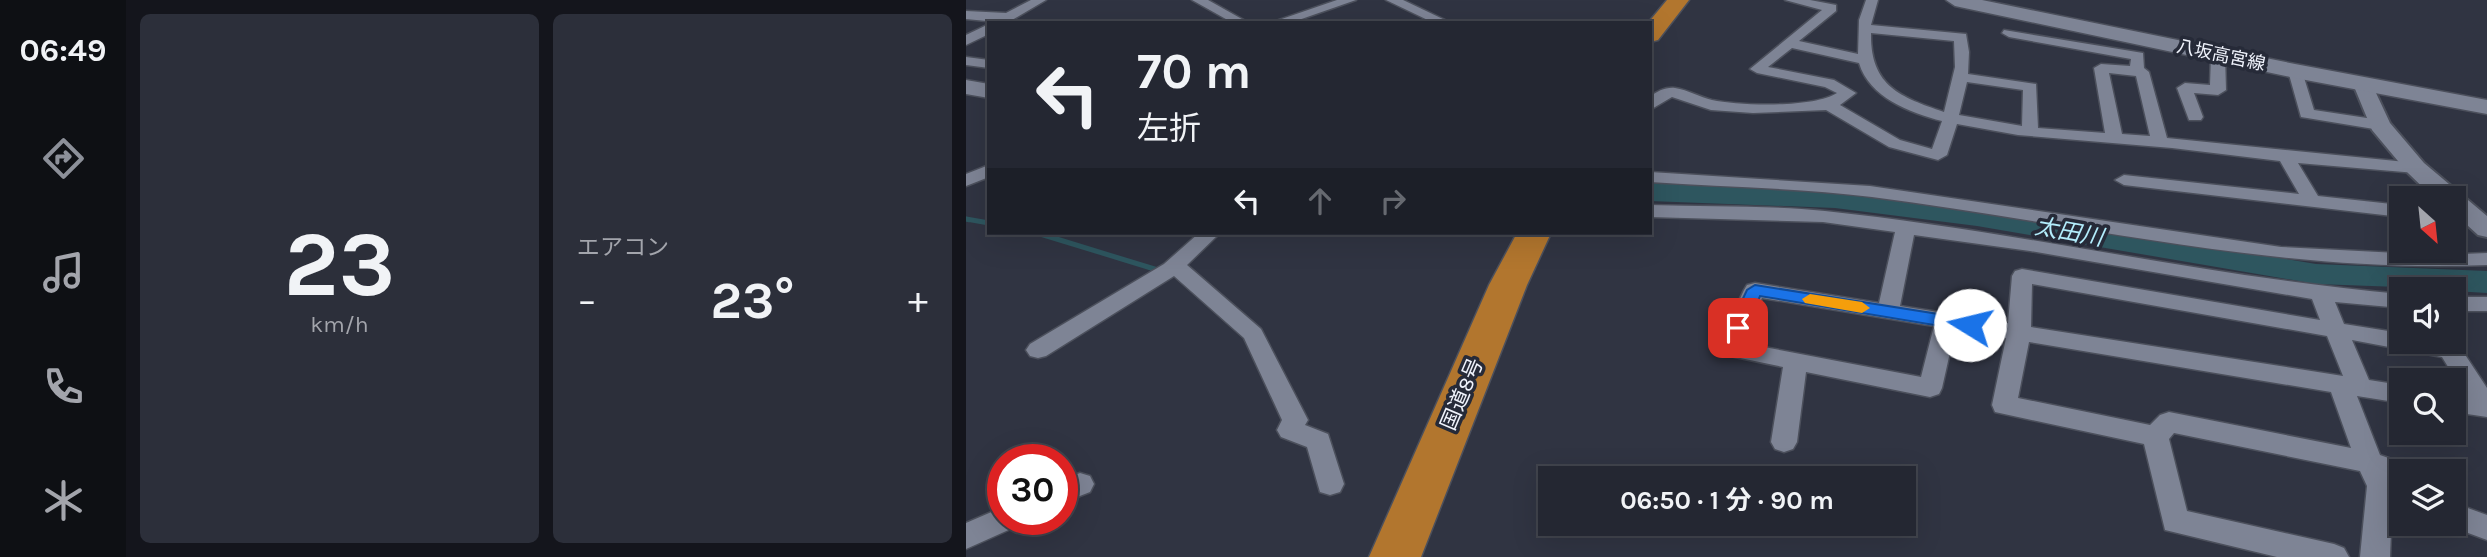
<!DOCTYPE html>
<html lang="ja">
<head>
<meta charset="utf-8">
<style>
  body { margin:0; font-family:Karla,"Noto Sans JP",sans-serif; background:#2c2f3a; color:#f1f3f6; height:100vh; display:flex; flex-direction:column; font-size:26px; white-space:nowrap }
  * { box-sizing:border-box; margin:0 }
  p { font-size:23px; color:#a3a5ac }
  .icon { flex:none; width:38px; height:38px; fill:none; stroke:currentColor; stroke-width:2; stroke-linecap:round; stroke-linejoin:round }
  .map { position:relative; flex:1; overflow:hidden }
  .side { display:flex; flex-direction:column; gap:14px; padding:14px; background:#14151c; width:840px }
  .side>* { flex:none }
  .hud { position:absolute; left:21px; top:21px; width:665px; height:214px; border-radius:0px; box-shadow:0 7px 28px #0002,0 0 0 2px #41444d; background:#242732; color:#f1f3f6; overflow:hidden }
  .needle { width:46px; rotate:153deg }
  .fabs { position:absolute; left:1423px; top:186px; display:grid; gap:14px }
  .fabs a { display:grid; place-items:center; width:77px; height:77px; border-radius:0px; background:#242732; box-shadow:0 7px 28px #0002,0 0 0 2px #41444d; font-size:35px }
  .speed { position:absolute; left:21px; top:444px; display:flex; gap:14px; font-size:35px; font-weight:700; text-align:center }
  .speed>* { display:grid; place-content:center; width:91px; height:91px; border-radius:50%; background:#242732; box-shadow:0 7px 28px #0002,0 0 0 2px #41444d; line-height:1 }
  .speed .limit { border:10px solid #d22; background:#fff; color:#111 }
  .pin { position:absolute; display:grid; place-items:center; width:60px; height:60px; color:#fff; margin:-30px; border-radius:14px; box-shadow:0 4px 10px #0006 }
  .me { position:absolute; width:77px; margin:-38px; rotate:279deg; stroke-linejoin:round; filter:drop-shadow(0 0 5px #0008) }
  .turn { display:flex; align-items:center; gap:24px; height:147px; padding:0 35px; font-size:32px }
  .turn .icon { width:91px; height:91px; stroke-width:2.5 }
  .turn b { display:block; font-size:49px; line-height:60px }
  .lanes { display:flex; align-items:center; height:66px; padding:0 35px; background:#0003; justify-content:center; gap:35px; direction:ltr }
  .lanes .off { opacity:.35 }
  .big { font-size:52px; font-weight:700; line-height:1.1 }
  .side .widget { flex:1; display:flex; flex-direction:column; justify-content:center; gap:10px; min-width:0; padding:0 24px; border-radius:10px; background:#2c2f3a }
  .side .dial { align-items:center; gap:0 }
  .dial b { font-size:91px; line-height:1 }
  .heat { display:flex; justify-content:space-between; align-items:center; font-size:38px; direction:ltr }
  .side .tiles { flex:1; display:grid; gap:14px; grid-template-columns:repeat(2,1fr) }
  .trip { position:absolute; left:572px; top:466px; width:378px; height:70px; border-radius:0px; background:#242732; box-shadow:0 7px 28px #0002,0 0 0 2px #41444d; font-weight:700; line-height:70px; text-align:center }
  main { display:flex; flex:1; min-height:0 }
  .tab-bar { display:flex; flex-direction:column; width:126px; justify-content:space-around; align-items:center; background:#0e1014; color:#a3a5ac }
  .tab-bar .icon { width:49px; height:49px }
  .tab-bar .on { color:#8c9099 }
  .tab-bar b { font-size:32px; color:#f1f3f6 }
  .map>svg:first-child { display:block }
</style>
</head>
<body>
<main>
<nav class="tab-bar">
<b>06:49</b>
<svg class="icon on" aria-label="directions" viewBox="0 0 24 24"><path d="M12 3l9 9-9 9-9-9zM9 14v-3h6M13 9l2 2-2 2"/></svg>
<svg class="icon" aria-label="music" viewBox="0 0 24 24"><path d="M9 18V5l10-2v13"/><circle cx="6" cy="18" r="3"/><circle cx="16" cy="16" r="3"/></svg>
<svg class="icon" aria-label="phone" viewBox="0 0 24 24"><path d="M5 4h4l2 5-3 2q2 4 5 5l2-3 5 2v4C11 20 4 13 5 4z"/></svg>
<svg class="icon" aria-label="climate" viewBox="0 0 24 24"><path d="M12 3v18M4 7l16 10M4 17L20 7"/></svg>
</nav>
<section class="side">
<div class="tiles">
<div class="widget dial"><b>23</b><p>km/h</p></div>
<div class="widget"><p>エアコン</p>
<div class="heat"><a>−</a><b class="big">23°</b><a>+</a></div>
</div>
</div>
</section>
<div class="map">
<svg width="1521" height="557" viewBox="0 0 1521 557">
  <rect width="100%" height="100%" fill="#303442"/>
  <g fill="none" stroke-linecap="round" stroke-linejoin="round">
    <!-- stream-far1 -->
    <path stroke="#2e565f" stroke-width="4.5" d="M0 219 3 220"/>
    <!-- stream -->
    <g stroke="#2e565f" stroke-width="5">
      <path d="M0 219 23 223"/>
      <path d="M71 233 195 271"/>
    </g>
    <!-- river -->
    <path fill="#2e565f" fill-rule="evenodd" d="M684 183 869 190 1011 208 1350 264 1521 271V293L1488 291V289L1350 284 1011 226 869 208 684 201Z"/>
    <!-- minor casing -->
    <g stroke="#4c505c" stroke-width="3">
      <g id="minor">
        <path d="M65 0H80L41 23 0 19V11L40 13Z"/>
        <path d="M226 0H242L283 23H267Z"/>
        <path d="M371 0H390L324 23H304Z"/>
        <path d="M420 0H437L479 20 478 23H468Z"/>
        <path d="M819 0H844L870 5V11L833 41 892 54 893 20 900 0H912L905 25 1000 34 1003 52 1002 74 1070 84 1072 128 1139 133 1128 68 1135 64 1164 66 1165 59 1043 37 1036 33 1038 30 1177 53 1178 68 1183 72 1201 138 1450 163 1459 168 1450 173 1332 163 1352 196 1435 205V217L1158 185 1149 180 1158 175 1333 194 1314 161 1206 148 1052 135 991 124 981 155 972 160 923 147 860 110 787 113 745 110 706 97 684 110V97C691 91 700 87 709 88 722 90 734 97 746 100 774 106 848 108 871 93L859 87 791 73 784 69 856 10ZM905 33 988 41 989 67 978 112C934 97 904 86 905 33ZM826 48 893 63C903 97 944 113 976 121L966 149 934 140 874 105 890 93 868 80 802 67ZM1143 73 1170 76 1184 136 1156 134ZM1001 82 1057 90 1056 126 993 115Z"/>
        <path d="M23 24V34L0 45V35Z"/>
        <path d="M1252 51 1259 55 1260 90 1252 95 1228 93 1237 117 1235 120H1223L1211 88 1219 83 1244 85 1245 55Z"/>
        <path d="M0 57 23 60V68L0 65Z"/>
        <path d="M1329 67 1336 71 1348 110 1414 120 1422 125 1414 130 1335 117 1322 71Z"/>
        <path d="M23 165V177L0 186V174Z"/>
        <path d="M684 172 904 186 1315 247 1471 255 1521 253V265C1313 274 1111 223 906 197 833 188 758 187 684 182Z"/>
        <path d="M684 205C742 207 802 205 859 211 1051 231 1242 277 1435 294V308L1369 302 1378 324 1435 333V341H1480L1492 344 1521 388V417L1488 412V394L1500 396 1476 357 1386 340 1403 380 1435 385V403L1391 396 1414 455 1445 466 1447 471H1435V485L1427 482 1424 557H1394L1401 486 1394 471 1208 433 1203 439 1221 511 1368 544 1378 548 1383 557H1311L1199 530 1178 444 1029 412 1026 405 1040 338 989 330 976 388 973 394 964 397 840 372 831 442 827 449 818 452 809 449 805 442 817 367 755 354 751 348 778 290 781 285 789 283 913 303 929 232 857 222 684 217ZM948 235 1064 251 1346 299 1354 320 1056 269 1049 271 1046 276 1042 323 934 306ZM1066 284 1361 336 1377 376 1065 327ZM796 298 968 326 955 377 777 343ZM1063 342 1365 392 1385 448 1203 412 1194 415 1184 425 1052 398Z"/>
        <path d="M233 233H254L221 265 295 329 342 420 339 425 362 434 378 484 374 492 364 495 354 492 341 447 315 437 311 430 316 420 278 338 208 276 80 356 72 358 64 356 60 350 64 344 198 264Z"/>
        <rect x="1488" y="297" width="33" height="14"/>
        <path d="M114 473 124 476 128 484 124 492 96 503V480Z"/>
        <path d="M1488 503 1521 515V540L1478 524 1488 523Z"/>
        <path d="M37 507V520H51L47 528 0 549V523Z"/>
      </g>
    </g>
    <!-- tertiary casing -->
    <g stroke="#4c505c" stroke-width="4">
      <path id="tertiary" d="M1397 78 1404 80 1424 123 1458 163 1521 216V237L1512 235 1488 213V198H1468L1442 173 1406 130 1387 84 1390 80Z"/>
    </g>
    <!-- secondary casing -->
    <g stroke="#4c505c" stroke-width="3">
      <g id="secondary">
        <path d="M980 0H1016L1329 64 1521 100V114L1329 78 989 6Z"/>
        <path d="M0 80 23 84V98L0 94Z"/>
      </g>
    </g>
    <!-- trunk casing -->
    <g stroke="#4c505c" stroke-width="3">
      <g id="trunk">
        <path d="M701 0H723L692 40 684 42V23H682Z"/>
        <path d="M551 233H585L561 285 455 557H403L523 285Z"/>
      </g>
    </g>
    <!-- minor -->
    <use href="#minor" fill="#7e8495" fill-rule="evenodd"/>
    <!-- tertiary -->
    <use href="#tertiary" fill="#7e8495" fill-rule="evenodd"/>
    <!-- secondary -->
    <use href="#secondary" fill="#7e8495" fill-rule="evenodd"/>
    <!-- trunk -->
    <use href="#trunk" fill="#b2762e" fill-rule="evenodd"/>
  </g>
  <!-- route -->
  <path fill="#1a73e8" stroke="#114b97" stroke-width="2" d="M789 285 1004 319 1013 325 1004 331 794 296 778 333H766L763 328 781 290Z"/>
  <!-- slow -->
  <path fill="#f59e0b" d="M844 294 896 302 904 308 896 313 839 303 836 299Z"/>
  <g text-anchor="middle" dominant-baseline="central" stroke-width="7" stroke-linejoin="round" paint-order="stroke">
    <!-- far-street labels -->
    <g font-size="18" fill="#f0f3fc" stroke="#262a38">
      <text transform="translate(1255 55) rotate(12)">八坂高宮線</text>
    </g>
    <!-- street labels -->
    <g font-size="21" fill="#f0f3fc" stroke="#262a38">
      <text transform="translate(496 394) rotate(-67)">国道8号</text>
    </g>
    <!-- water labels -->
    <g font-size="23" font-style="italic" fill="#b3edfc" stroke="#262a38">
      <text transform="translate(1103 232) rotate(10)">太田川</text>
    </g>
  </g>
</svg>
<div class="fabs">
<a><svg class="needle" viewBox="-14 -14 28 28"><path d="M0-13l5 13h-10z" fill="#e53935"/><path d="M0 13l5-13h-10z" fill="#a3a5ac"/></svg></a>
<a><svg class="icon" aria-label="sound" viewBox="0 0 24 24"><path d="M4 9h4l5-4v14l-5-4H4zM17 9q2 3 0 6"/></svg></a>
<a><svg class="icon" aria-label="search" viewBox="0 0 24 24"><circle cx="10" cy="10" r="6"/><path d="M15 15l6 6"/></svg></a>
<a><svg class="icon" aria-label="layers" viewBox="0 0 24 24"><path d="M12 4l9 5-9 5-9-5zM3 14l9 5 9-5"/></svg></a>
</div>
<div class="speed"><div class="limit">30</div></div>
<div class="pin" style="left:772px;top:328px;background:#d93025"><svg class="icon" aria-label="arrive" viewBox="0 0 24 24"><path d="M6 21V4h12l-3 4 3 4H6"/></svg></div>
<svg class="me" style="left:1004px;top:325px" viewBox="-20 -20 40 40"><circle r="19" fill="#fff"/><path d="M0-13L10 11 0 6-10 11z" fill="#1a73e8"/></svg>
<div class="trip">06:50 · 1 分 · 90 m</div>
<div class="hud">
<div class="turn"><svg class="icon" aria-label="left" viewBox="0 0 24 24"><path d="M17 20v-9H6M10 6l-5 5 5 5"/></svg><div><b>70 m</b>左折</div></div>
<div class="lanes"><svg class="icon" aria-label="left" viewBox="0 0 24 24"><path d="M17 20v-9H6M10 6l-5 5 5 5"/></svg><svg class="icon off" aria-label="ahead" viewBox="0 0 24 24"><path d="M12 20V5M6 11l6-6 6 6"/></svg><svg class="icon off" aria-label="right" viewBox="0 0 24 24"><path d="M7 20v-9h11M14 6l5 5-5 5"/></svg></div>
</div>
</div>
</main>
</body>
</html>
